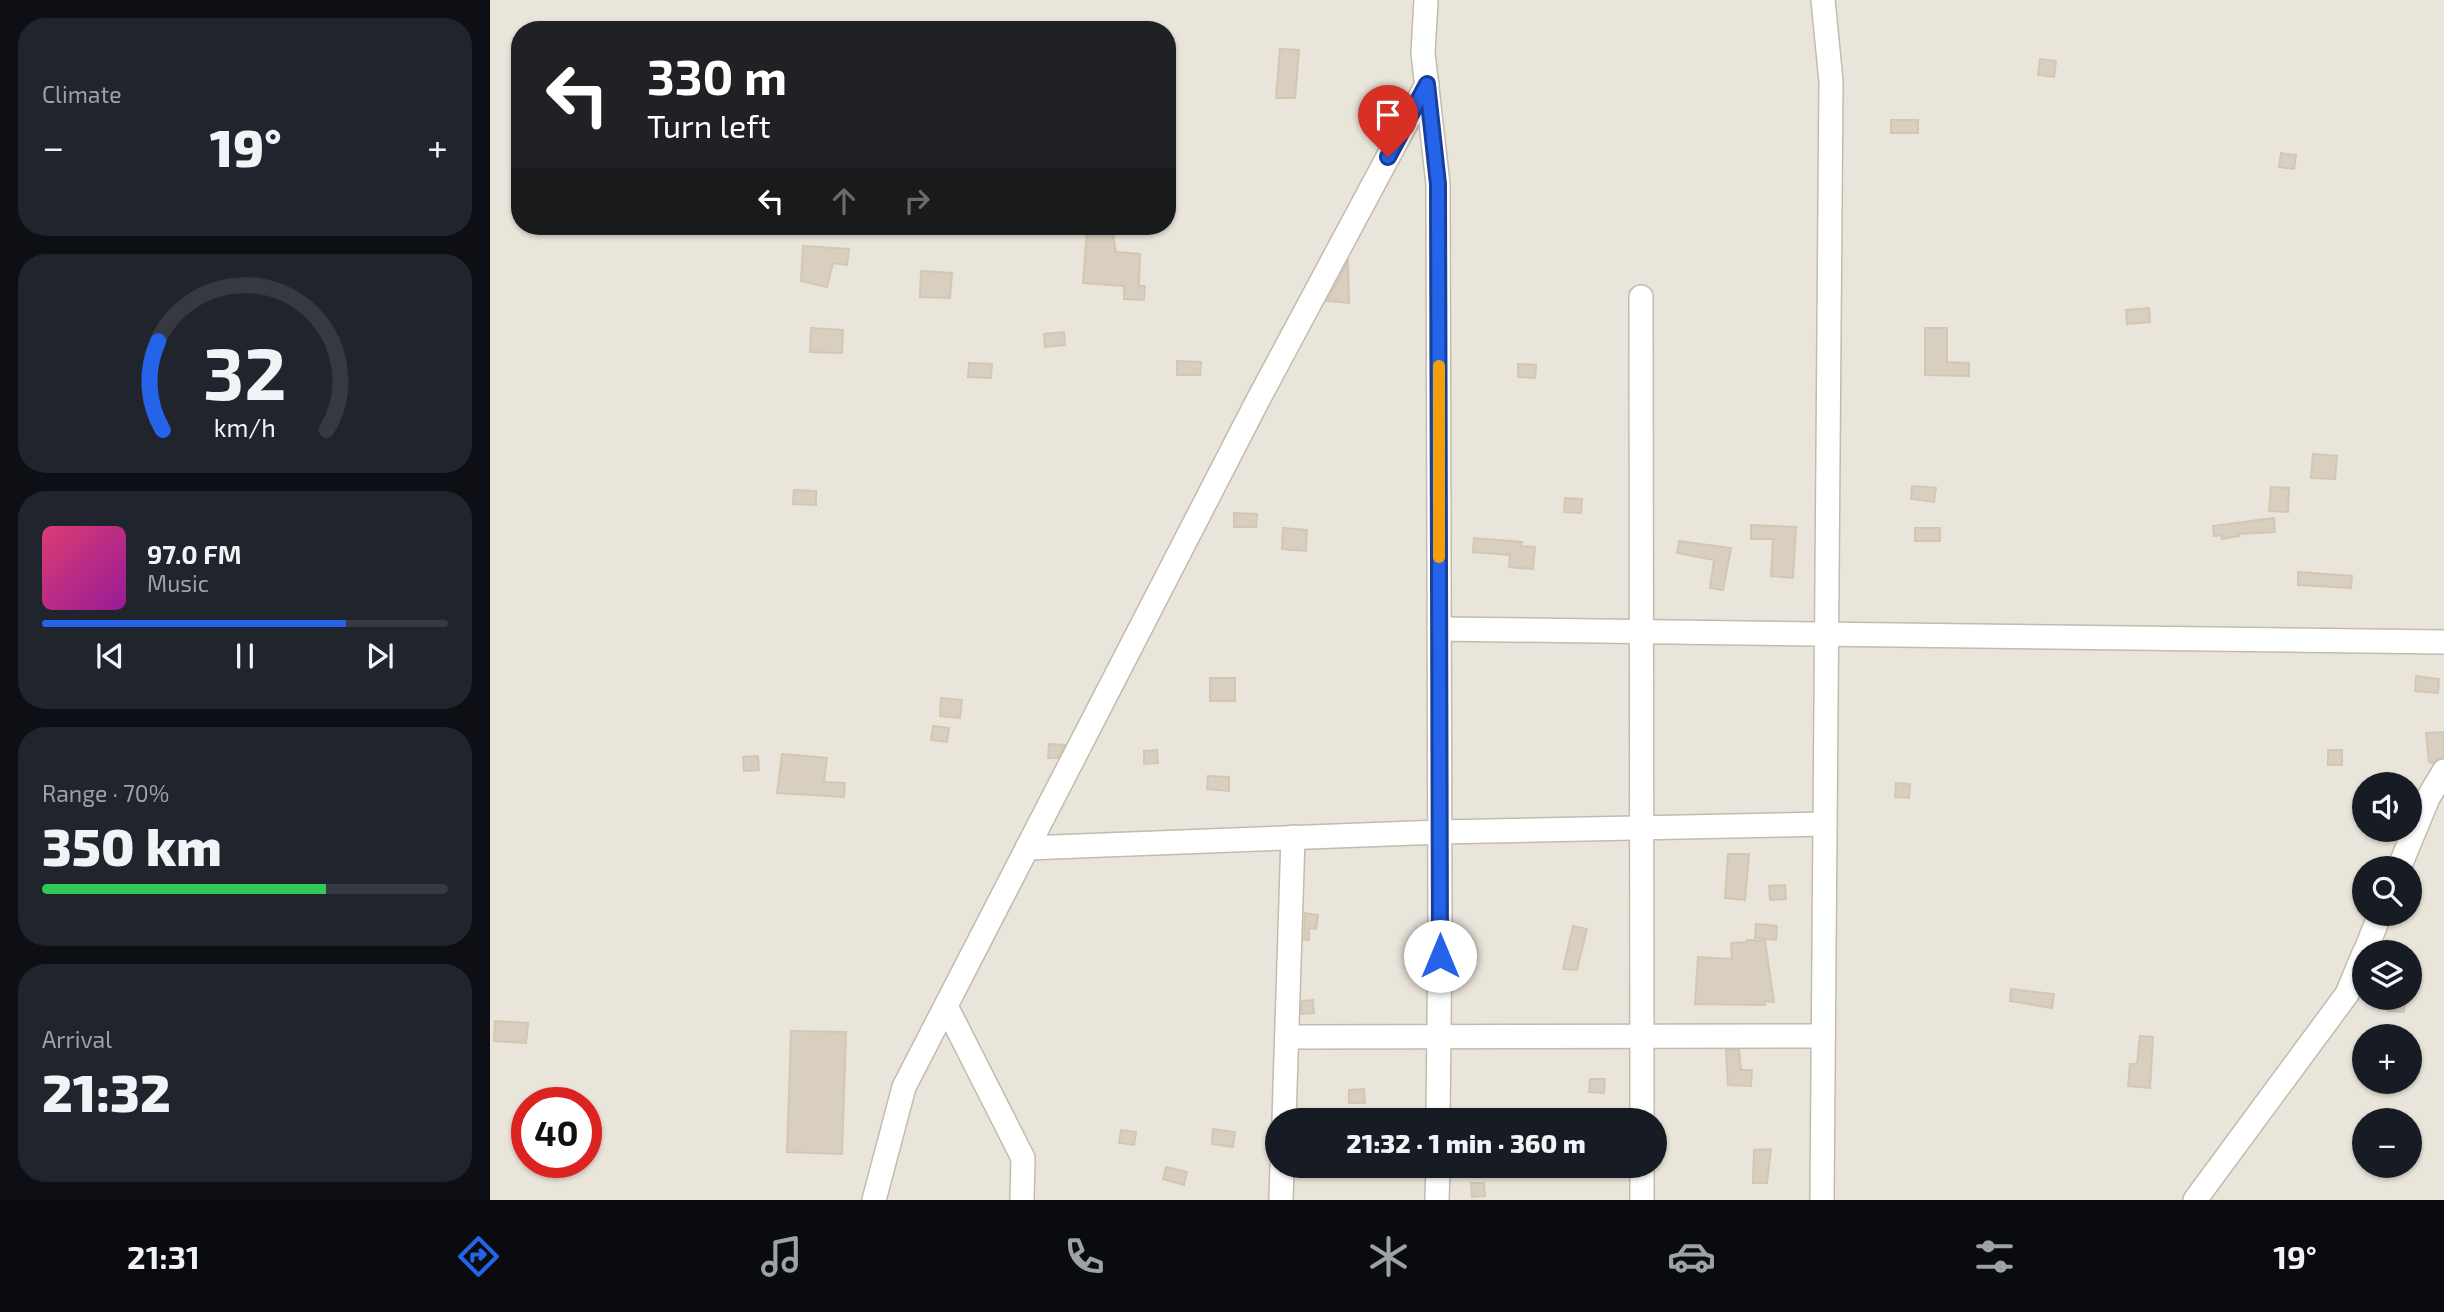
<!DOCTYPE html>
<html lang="en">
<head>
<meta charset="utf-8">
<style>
  body { margin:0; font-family:"Exo 2",sans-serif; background:#20242c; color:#f1f3f6; height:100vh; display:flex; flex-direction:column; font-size:26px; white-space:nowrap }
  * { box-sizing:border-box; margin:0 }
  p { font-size:23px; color:#9ea1a6 }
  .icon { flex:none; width:38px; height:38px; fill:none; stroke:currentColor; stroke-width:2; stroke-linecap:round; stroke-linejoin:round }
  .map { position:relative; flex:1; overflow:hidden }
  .sheet { display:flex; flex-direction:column; gap:18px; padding:18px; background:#0d0f14; width:490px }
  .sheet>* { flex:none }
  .top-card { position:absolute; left:21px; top:21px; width:665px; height:214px; border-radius:28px; box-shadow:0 2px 5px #0004; background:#202124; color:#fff; overflow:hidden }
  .fabs { position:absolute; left:1862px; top:772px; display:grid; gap:14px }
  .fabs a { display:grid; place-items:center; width:70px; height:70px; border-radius:50%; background:#171b24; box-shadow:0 2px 5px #0004; font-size:35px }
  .speed { position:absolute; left:21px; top:1087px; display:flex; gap:14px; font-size:35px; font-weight:700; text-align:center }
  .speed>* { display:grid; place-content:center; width:91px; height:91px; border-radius:50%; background:#171b24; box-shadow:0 2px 5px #0004; line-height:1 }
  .speed .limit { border:10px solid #d22; background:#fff; color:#111 }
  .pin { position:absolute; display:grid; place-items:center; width:60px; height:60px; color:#fff; margin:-72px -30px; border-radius:50% 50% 50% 0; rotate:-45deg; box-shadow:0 0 7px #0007 }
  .pin .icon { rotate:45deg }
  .me { position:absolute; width:77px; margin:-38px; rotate:0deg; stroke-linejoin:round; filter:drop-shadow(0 0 5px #0008) }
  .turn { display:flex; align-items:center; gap:24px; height:147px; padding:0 21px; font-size:32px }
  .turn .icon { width:91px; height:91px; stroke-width:2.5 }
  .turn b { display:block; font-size:49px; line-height:60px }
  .lanes { display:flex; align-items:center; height:66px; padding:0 21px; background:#0003; justify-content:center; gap:35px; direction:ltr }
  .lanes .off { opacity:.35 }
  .big { font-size:52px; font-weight:800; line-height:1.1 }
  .sheet .card { flex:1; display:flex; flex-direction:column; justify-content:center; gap:10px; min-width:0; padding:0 24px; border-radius:28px; background:#20242c }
  .sheet .dial { align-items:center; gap:0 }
  .dial svg { height:182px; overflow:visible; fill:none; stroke:#363941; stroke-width:7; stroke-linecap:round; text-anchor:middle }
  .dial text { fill:#f1f3f6; stroke:none }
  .song { display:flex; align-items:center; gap:21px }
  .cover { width:84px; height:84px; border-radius:10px; background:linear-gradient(135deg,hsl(340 70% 55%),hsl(300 70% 35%)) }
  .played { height:7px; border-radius:4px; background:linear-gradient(90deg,#2563eb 75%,#363941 75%) }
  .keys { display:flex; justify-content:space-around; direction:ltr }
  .heat { display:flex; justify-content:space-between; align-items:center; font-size:38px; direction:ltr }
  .charge { height:10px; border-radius:5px; background:linear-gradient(90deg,#34c759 70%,#363941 0) }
  .trip { position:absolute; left:775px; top:1108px; width:402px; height:70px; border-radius:35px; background:#171b24; box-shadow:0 2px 5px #0004; font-weight:800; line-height:70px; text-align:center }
  .menu { display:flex; height:112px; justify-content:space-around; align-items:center; background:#090b0e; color:#9ea1a6 }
  .menu .icon { width:49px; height:49px }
  .menu .on { color:#2563eb }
  .menu b { font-size:32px; color:#f1f3f6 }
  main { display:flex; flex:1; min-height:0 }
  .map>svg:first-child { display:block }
</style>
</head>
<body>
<main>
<section class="sheet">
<div class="card"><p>Climate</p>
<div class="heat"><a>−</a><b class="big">19°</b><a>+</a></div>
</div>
<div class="card dial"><svg viewBox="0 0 100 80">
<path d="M14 69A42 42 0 1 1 86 69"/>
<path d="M14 69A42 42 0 0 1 12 30" stroke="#2563eb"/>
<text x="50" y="56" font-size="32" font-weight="700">32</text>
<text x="50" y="72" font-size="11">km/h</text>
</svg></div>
<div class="card">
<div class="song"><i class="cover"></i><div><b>97.0 FM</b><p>Music</p></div></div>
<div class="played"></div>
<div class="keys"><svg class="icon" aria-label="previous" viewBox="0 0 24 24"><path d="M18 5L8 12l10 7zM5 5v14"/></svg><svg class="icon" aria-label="pause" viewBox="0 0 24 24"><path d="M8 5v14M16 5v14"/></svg><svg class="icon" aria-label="next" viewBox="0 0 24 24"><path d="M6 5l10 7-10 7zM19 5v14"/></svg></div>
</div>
<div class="card"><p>Range · 70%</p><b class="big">350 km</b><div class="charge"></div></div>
<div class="card"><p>Arrival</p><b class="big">21:32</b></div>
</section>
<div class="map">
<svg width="1954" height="1200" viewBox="0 0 1954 1200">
  <rect width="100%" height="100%" fill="#f6f3ec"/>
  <!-- residential -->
  <path fill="#eae5da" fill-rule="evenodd" d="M0 0H1954V1200H0ZM30 30H677V226H30ZM1874 784H1920V830H1874ZM1874 868H1920V914H1874ZM1874 952H1920V998H1874ZM1874 1036H1920V1082H1874ZM37 1102H96V1162H37ZM788 1120H1166V1166H788ZM1874 1120H1920V1166H1874Z"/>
  <!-- building -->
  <g fill="#d8cfc1" stroke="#d3c7b4" stroke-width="2">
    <path d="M790 49 809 50 805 98H786Z"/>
    <path d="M1550 59 1566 61 1564 77 1548 75Z"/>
    <rect x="1401" y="120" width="27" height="13"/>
    <path d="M1791 153 1806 155 1804 169 1789 167Z"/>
    <path d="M622 229 626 252 650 254 649 286H655L654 300 634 299V286L593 283 597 230Z"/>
    <path d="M313 246 359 249 357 265 343 263 337 287 311 281Z"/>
    <path d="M858 261 859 303 837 301Z"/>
    <path d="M431 271 462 273 460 298 430 297Z"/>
    <path d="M1659 308 1660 322 1637 324 1636 310Z"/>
    <path d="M321 328 353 330 352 353 320 352Z"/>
    <path d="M1435 328H1457V362L1479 363V376L1435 375Z"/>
    <path d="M574 332 575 345 555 347 554 334Z"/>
    <path d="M687 361 711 362 710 375H687Z"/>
    <path d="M479 363 502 364 501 378 478 377Z"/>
    <path d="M1028 364 1046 365 1045 378 1028 377Z"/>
    <path d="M1823 454 1847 456 1845 479 1821 478Z"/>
    <path d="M1422 486 1446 488 1444 502 1421 499Z"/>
    <path d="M1781 487 1799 488 1798 512 1779 511Z"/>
    <path d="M304 490 326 491V505L303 504Z"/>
    <path d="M1075 498 1092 499 1091 513 1074 512Z"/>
    <path d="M744 513 767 514 766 527H744Z"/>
    <path d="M1784 518 1785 532 1748 534 1749 536 1732 539 1731 535 1724 536 1723 526Z"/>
    <path d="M1261 525 1306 527 1303 578 1281 576 1283 539H1261Z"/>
    <path d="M793 528 817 530 816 551 792 549Z"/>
    <rect x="1425" y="528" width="25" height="13"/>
    <path d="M984 538 1032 542 1031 546 1045 547 1043 569 1019 567 1020 555 983 552Z"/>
    <path d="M1189 541 1241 548 1233 590 1220 588 1224 560 1187 553Z"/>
    <path d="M1808 572 1862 576 1861 588 1808 585Z"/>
    <path d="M1926 676 1949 679 1948 693 1925 691Z"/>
    <rect x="720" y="678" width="25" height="23"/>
    <path d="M451 698 472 700 470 718 450 716Z"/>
    <path d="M443 726 459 728 457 742 441 740Z"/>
    <path d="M1954 732V757L1943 763 1939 762 1936 733Z"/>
    <path d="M559 744 575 745 568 758H558Z"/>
    <path d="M667 750 668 763 654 764V751Z"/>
    <rect x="1838" y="750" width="14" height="15"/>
    <path d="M292 754 337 758 334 782 355 783 354 797 287 793Z"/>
    <path d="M268 756 269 770 254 771 253 757Z"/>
    <path d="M718 776 739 777V791L717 789Z"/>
    <path d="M1406 783 1420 784 1419 798 1405 797Z"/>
    <path d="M1238 854H1259L1255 900 1235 898Z"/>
    <path d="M1295 885 1296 899 1280 900 1279 886Z"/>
    <path d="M815 913 828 915 826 929 819 928V940H814Z"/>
    <path d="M1266 924 1287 926 1286 940 1265 938Z"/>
    <path d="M1083 926 1097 929 1087 970 1073 969Z"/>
    <path d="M1257 940 1275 941 1284 1002 1275 1001V1005L1205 1004 1208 957 1242 959 1241 943 1257 942Z"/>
    <path d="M1521 989 1564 994 1562 1008 1520 1001Z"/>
    <path d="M1900 998 1915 999 1914 1012 1899 1011Z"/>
    <path d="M823 1000 824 1013 811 1014 812 1001Z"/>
    <path d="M5 1021 38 1023 36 1043 4 1041Z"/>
    <path d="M301 1031 356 1032 352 1154 297 1152Z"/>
    <path d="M1650 1036 1663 1037 1660 1088 1638 1086 1640 1064H1647Z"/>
    <path d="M1236 1050H1249L1251 1070H1262L1261 1086 1238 1085Z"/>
    <path d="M1100 1079H1115L1114 1093 1099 1092Z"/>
    <path d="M874 1089 875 1103H859V1090Z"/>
    <path d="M723 1129 745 1132 743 1147 722 1144Z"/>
    <path d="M631 1130 646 1132 644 1145 629 1143Z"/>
    <path d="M1281 1149 1277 1183H1263L1264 1150Z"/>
    <path d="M676 1167 697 1172 694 1185 673 1179Z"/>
    <path d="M981 1183H994L995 1196 982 1197Z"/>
  </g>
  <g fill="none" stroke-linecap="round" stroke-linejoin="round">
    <!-- minor casing -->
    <g stroke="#c2bbae" stroke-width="26">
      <g id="minor">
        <path d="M936 0 933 53 948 184 950 929 948 1120"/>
        <path d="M1151 297 1152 1120"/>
        <path d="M949 629 1954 642"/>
        <path d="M537 848 950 832 1335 824"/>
        <path d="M1909 868 1938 798 1954 771"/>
        <path d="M1875 952 1890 914"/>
        <path d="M456 1006 533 1158 532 1200"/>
        <path d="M797 1037 1333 1036"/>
        <path d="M794 1120 803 837"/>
        <path d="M1152 1166V1200"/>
        <path d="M384 1200 414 1087 768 400 937 84"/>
        <path d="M791 1200 792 1166"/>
        <path d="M947 1200 948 1166"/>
        <path d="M1332 1200 1341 81 1333 0"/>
        <path d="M1705 1200 1857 994 1874 953"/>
      </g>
    </g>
    <!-- minor -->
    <use href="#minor" stroke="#fff" stroke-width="23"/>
  </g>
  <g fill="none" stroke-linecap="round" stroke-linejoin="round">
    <!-- route casing -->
    <g stroke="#184099" stroke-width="18">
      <path id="route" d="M898 157 937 84 948 184 950 956"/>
    </g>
    <!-- route -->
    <use href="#route" stroke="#2563eb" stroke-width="12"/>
    <!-- slow -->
    <path stroke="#f59e0b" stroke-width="12" d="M949 366V557"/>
  </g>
</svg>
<div class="fabs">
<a><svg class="icon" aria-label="sound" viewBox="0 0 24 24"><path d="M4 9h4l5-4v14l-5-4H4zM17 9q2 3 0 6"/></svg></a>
<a><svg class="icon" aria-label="search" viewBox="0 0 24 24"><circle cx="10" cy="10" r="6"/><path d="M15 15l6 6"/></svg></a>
<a><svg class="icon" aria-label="layers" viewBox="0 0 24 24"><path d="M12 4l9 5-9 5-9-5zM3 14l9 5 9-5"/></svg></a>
<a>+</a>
<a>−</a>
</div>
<div class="speed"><div class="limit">40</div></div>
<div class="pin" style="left:898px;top:157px;background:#d93025"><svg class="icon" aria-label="arrive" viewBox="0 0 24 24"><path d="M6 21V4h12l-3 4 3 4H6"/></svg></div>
<svg class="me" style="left:950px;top:956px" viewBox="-20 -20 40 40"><circle r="19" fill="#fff"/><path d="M0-13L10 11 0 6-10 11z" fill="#2563eb"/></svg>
<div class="trip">21:32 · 1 min · 360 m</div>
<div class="top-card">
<div class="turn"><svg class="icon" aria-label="left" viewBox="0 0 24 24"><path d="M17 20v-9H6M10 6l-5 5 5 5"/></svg><div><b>330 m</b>Turn left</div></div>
<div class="lanes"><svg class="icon" aria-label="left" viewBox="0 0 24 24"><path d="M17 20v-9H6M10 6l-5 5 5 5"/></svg><svg class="icon off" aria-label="ahead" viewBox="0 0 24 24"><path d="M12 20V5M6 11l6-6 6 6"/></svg><svg class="icon off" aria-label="right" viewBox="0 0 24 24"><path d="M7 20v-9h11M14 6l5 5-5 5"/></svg></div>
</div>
</div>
</main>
<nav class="menu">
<b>21:31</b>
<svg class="icon on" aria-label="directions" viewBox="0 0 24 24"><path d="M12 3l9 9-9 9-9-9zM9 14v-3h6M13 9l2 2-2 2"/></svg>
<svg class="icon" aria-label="music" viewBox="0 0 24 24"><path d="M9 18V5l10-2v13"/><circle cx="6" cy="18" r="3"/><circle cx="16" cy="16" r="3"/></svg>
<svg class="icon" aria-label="phone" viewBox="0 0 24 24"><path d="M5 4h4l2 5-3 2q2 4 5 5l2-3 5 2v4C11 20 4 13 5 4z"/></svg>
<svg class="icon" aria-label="climate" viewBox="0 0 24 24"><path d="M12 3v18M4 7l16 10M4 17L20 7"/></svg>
<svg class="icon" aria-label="car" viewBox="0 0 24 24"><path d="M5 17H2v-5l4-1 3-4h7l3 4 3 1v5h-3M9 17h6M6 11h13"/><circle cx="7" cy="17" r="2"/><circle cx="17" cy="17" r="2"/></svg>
<svg class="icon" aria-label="filters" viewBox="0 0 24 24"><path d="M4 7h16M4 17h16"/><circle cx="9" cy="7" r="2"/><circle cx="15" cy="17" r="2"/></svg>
<b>19°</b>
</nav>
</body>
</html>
